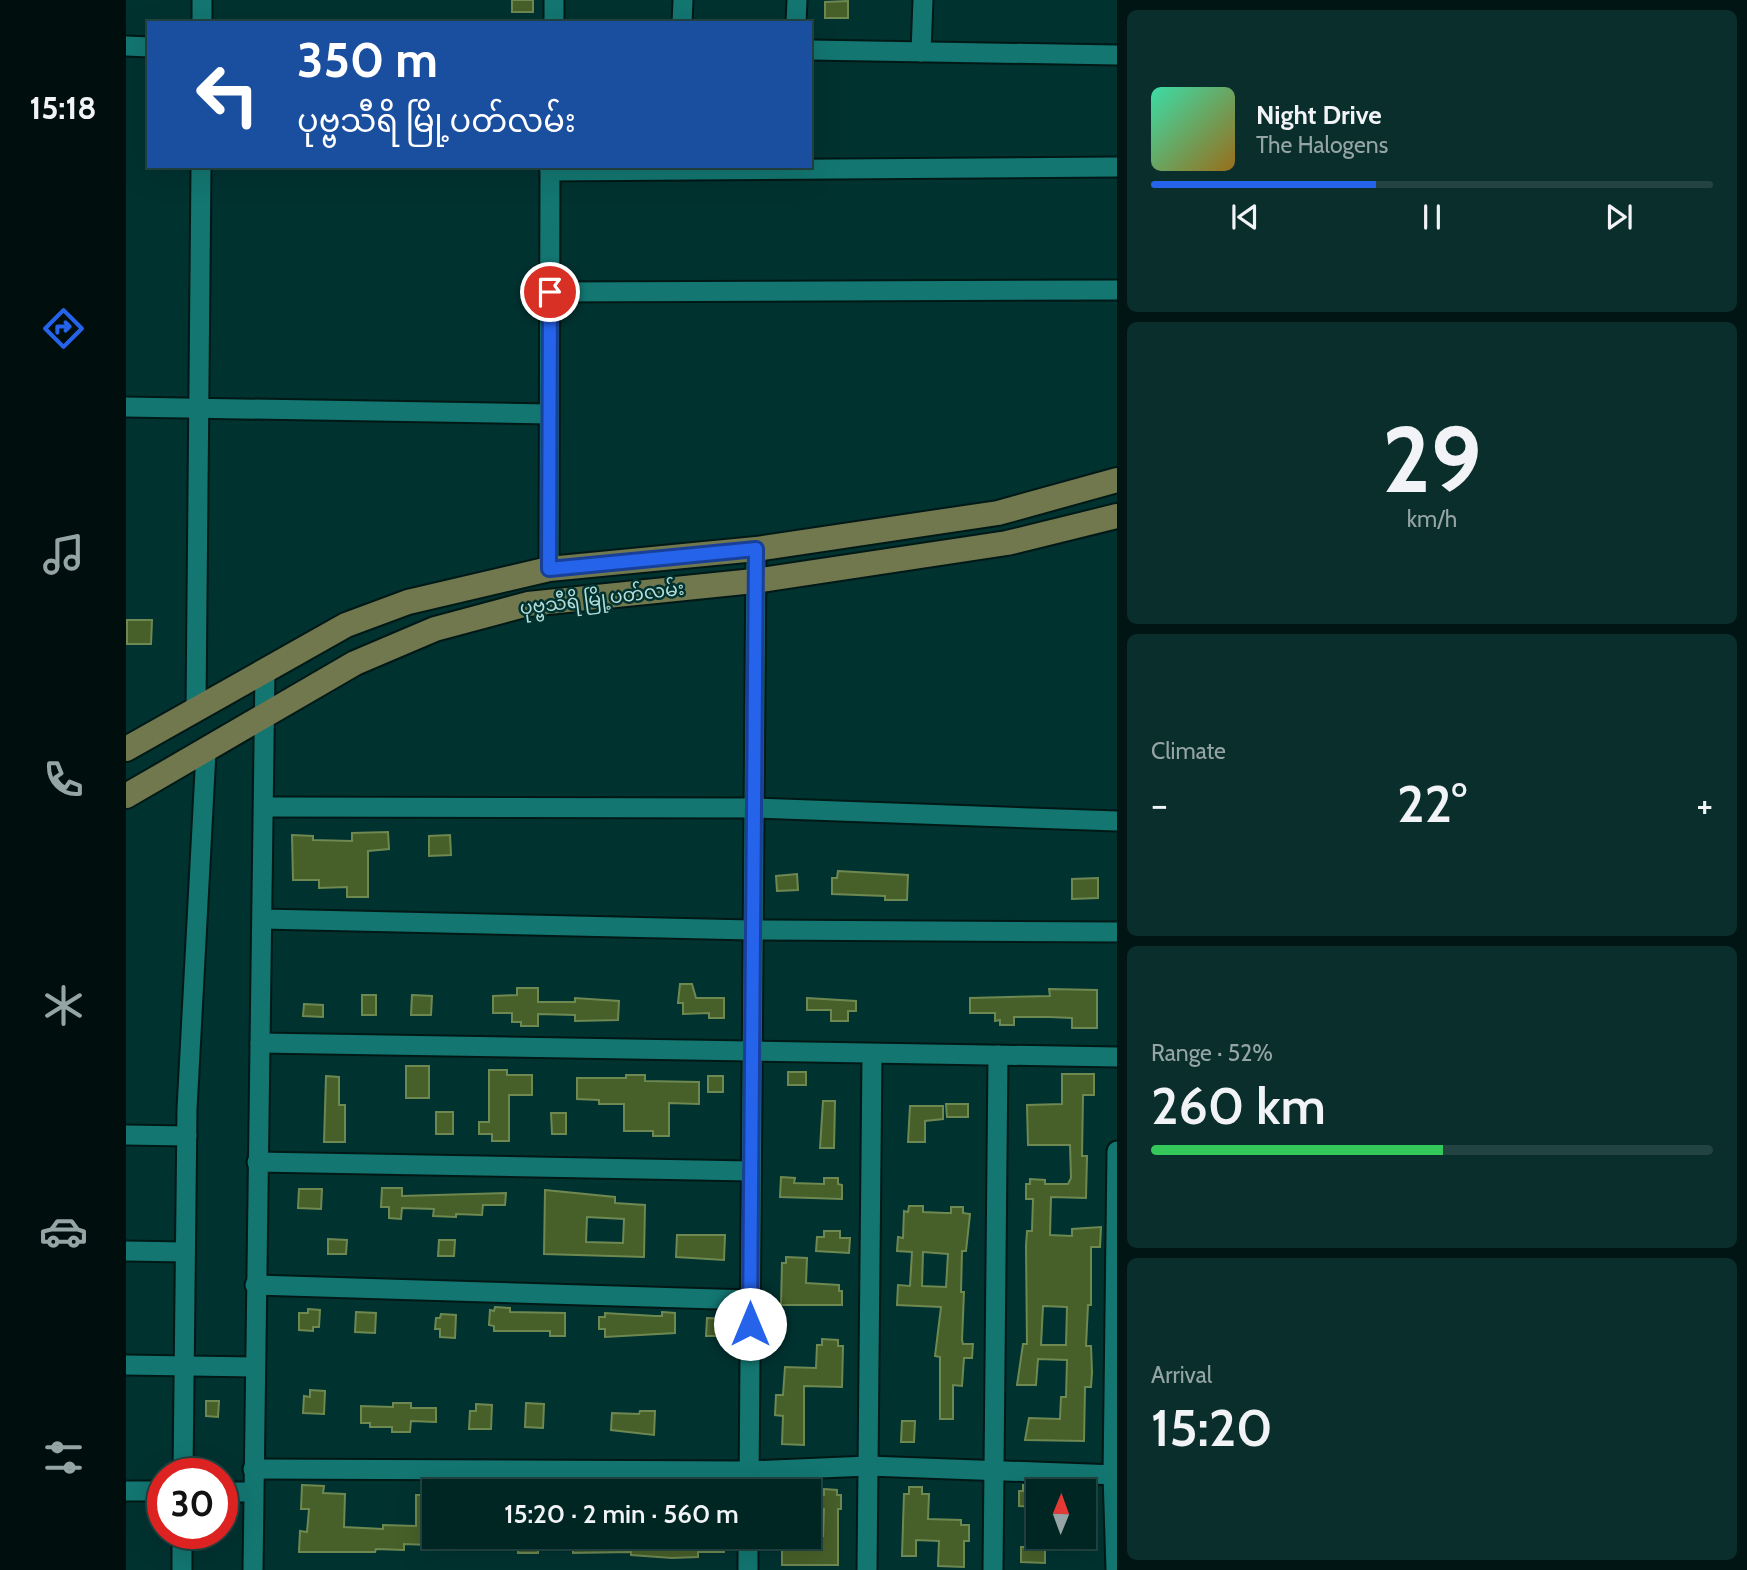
<!DOCTYPE html>
<html lang="en">
<head>
<meta charset="utf-8">
<style>
  body { margin:0; font-family:Cabin,"Noto Sans Myanmar",sans-serif; background:#0a2e2c; color:#f1f3f6; height:100vh; display:flex; flex-direction:column; font-size:26px; white-space:nowrap }
  * { box-sizing:border-box; margin:0 }
  p { font-size:23px; color:#95a5a6 }
  .icon { flex:none; width:38px; height:38px; fill:none; stroke:currentColor; stroke-width:2; stroke-linecap:round; stroke-linejoin:round }
  .map { position:relative; flex:1; overflow:hidden }
  .sheet { display:flex; flex-direction:column; gap:10px; padding:10px; background:#001514; width:630px }
  .sheet>* { flex:none }
  .guide { position:absolute; left:21px; top:21px; width:665px; height:147px; border-radius:0px; box-shadow:0 7px 28px #0002,0 0 0 2px #224341; background:#1a4fa0; color:#fff; overflow:hidden }
  .needle { width:46px; rotate:1deg }
  .fabs { position:absolute; left:900px; top:1479px; display:grid; gap:14px }
  .fabs a { display:grid; place-items:center; width:70px; height:70px; border-radius:0px; background:#002624; box-shadow:0 7px 28px #0002,0 0 0 2px #224341; font-size:35px }
  .speed { position:absolute; left:21px; top:1458px; display:flex; gap:14px; font-size:35px; font-weight:700; text-align:center }
  .speed>* { display:grid; place-content:center; width:91px; height:91px; border-radius:50%; background:#002624; box-shadow:0 7px 28px #0002,0 0 0 2px #224341; line-height:1 }
  .speed .limit { border:10px solid #d22; background:#fff; color:#111 }
  .pin { position:absolute; display:grid; place-items:center; width:60px; height:60px; color:#fff; margin:-30px; border:4px solid #fff; border-radius:50%; box-shadow:0 2px 7px #0007 }
  .me { position:absolute; width:77px; margin:-38px; rotate:0deg; stroke-linejoin:round; filter:drop-shadow(0 0 5px #0008) }
  .turn { display:flex; align-items:center; gap:24px; height:147px; padding:0 35px; font-size:32px }
  .turn .icon { width:91px; height:91px; stroke-width:2.5 }
  .turn b { display:block; font-size:49px; line-height:60px }
  .big { font-size:52px; font-weight:600; line-height:1.1 }
  .sheet .widget { flex:1; display:flex; flex-direction:column; justify-content:center; gap:10px; min-width:0; padding:0 24px; border-radius:10px; background:#0a2e2c }
  .sheet .dial { align-items:center; gap:0 }
  .dial b { font-size:91px; line-height:1 }
  .song { display:flex; align-items:center; gap:21px }
  .cover { width:84px; height:84px; border-radius:10px; background:linear-gradient(135deg,hsl(160 70% 55%),hsl(40 70% 35%)) }
  .played { height:7px; border-radius:4px; background:linear-gradient(90deg,#2563eb 40%,#224341 40%) }
  .keys { display:flex; justify-content:space-around; direction:ltr }
  .heat { display:flex; justify-content:space-between; align-items:center; font-size:38px; direction:ltr }
  .charge { height:10px; border-radius:5px; background:linear-gradient(90deg,#34c759 52%,#224341 0) }
  .trip { position:absolute; left:296px; top:1479px; width:399px; height:70px; border-radius:0px; background:#002624; box-shadow:0 7px 28px #0002,0 0 0 2px #224341; font-weight:600; line-height:70px; text-align:center }
  main { display:flex; flex:1; min-height:0 }
  .tabs { display:flex; flex-direction:column; width:126px; justify-content:space-around; align-items:center; background:#000f0e; color:#95a5a6 }
  .tabs .icon { width:49px; height:49px }
  .tabs .on { color:#2563eb }
  .tabs b { font-size:32px; color:#f1f3f6 }
  .map>svg:first-child { display:block }
</style>
</head>
<body>
<main>
<nav class="tabs">
<b>15:18</b>
<svg class="icon on" aria-label="directions" viewBox="0 0 24 24"><path d="M12 3l9 9-9 9-9-9zM9 14v-3h6M13 9l2 2-2 2"/></svg>
<svg class="icon" aria-label="music" viewBox="0 0 24 24"><path d="M9 18V5l10-2v13"/><circle cx="6" cy="18" r="3"/><circle cx="16" cy="16" r="3"/></svg>
<svg class="icon" aria-label="phone" viewBox="0 0 24 24"><path d="M5 4h4l2 5-3 2q2 4 5 5l2-3 5 2v4C11 20 4 13 5 4z"/></svg>
<svg class="icon" aria-label="climate" viewBox="0 0 24 24"><path d="M12 3v18M4 7l16 10M4 17L20 7"/></svg>
<svg class="icon" aria-label="car" viewBox="0 0 24 24"><path d="M5 17H2v-5l4-1 3-4h7l3 4 3 1v5h-3M9 17h6M6 11h13"/><circle cx="7" cy="17" r="2"/><circle cx="17" cy="17" r="2"/></svg>
<svg class="icon" aria-label="filters" viewBox="0 0 24 24"><path d="M4 7h16M4 17h16"/><circle cx="9" cy="7" r="2"/><circle cx="15" cy="17" r="2"/></svg>
</nav>
<div class="map">
<svg width="991" height="1570" viewBox="0 0 991 1570">
  <rect width="100%" height="100%" fill="#003230"/>
  <!-- building -->
  <g fill="#475f29" stroke="#6e8851" stroke-width="2" fill-rule="evenodd">
    <rect x="386" y="0" width="21" height="12"/>
    <path d="M722 1V18H699V2Z"/>
    <path d="M1 620H26L25 644H1Z"/>
    <path d="M262 832 263 849 242 851V897H221V887L193 888V880H167L166 835 187 836V840L226 841V833Z"/>
    <path d="M324 835 325 855 303 856V836Z"/>
    <path d="M712 871 782 875 781 900H759V896L706 894V878H711Z"/>
    <path d="M671 874 672 890 651 891 650 876Z"/>
    <path d="M972 878V898L946 899V879Z"/>
    <path d="M554 984H566L570 998H598V1018H583V1013L557 1014V1003H552Z"/>
    <path d="M391 988H412V1002H449V998L493 1001 492 1020 449 1021V1015L412 1014V1026H395V1022H386V1013H367V996L391 995Z"/>
    <path d="M923 989 971 990V1028H946V1018L924 1017H888V1025H874V1020L869 1021V1013H844V998L924 996Z"/>
    <rect x="236" y="995" width="14" height="20"/>
    <path d="M286 995 306 996 305 1015H285Z"/>
    <path d="M681 998 730 1001V1011H722V1021H705V1010H681Z"/>
    <path d="M178 1004 197 1005V1017L177 1016Z"/>
    <rect x="280" y="1066" width="23" height="32"/>
    <path d="M363 1070H381V1075H406V1095H383V1141H366V1134H353V1122H363Z"/>
    <rect x="662" y="1072" width="18" height="13"/>
    <path d="M936 1074H968V1095H957L956 1156H961L960 1198 925 1197 924 1235 946 1236V1229L975 1227 974 1247H965V1305H962L960 1346H965L966 1372 965 1387H959L958 1441 899 1440 903 1418 934 1419 935 1397H940L941 1360 912 1359 910 1385H891L897 1344H901L900 1246 901 1231H906L907 1199H900V1184H904V1179L919 1180V1184H942L945 1178 944 1145H902L901 1105 936 1104ZM917 1306 941 1307 940 1345H915Z"/>
    <path d="M500 1075H519V1081L573 1082V1104L543 1103V1136H527V1131H498V1104H473V1100L451 1099V1078H500Z"/>
    <path d="M200 1076 213 1077V1105H219V1142H198Z"/>
    <rect x="582" y="1076" width="15" height="16"/>
    <path d="M697 1101H709L708 1148H694Z"/>
    <path d="M820 1104H842V1117H821Z"/>
    <path d="M784 1106H817V1119L799 1121V1142H782Z"/>
    <rect x="310" y="1112" width="17" height="22"/>
    <path d="M425 1113H440V1134H426Z"/>
    <path d="M655 1177 669 1178 668 1183 698 1184V1178H712V1184L716 1185V1199L654 1197Z"/>
    <path d="M256 1188H276V1196L380 1193 379 1205H357L356 1215 330 1214V1217L307 1216 308 1209 276 1208 275 1219 263 1218V1207H255Z"/>
    <path d="M173 1189H196L195 1209 172 1208Z"/>
    <path d="M419 1190 489 1197V1203L519 1205 518 1257 418 1254ZM461 1217 498 1219 497 1243 460 1242Z"/>
    <path d="M783 1206H797V1212L819 1213H825V1207H837V1213L844 1214 840 1251H836L835 1292H838L836 1340 837 1344H847L846 1358H838L836 1386 827 1385V1419H814V1357L809 1356 815 1307 771 1305 772 1285 784 1286 786 1252 771 1251 772 1237 777 1238 778 1211 782 1212ZM797 1252 822 1254 820 1287 796 1286Z"/>
    <path d="M698 1231H714V1238H724L723 1253 690 1251 691 1237H698Z"/>
    <path d="M551 1235H599L598 1260 550 1257Z"/>
    <path d="M202 1239 221 1240 220 1254H202Z"/>
    <path d="M313 1240H329L328 1256H312Z"/>
    <path d="M660 1257 681 1258 680 1283 713 1285V1291H716V1305H655L656 1263H660Z"/>
    <path d="M369 1307 384 1308V1312L439 1313V1336H424V1331H368V1326L363 1325 364 1310 368 1311Z"/>
    <path d="M182 1309 194 1310 193 1327H187V1331L173 1330V1313H182Z"/>
    <path d="M230 1312 250 1313 249 1333 229 1332Z"/>
    <path d="M536 1312 549 1313V1333L479 1337V1329H473V1317H479V1313L529 1316H536Z"/>
    <path d="M315 1314 330 1315 329 1338 314 1337V1329H309L310 1318H314Z"/>
    <path d="M581 1318 602 1319V1336H580Z"/>
    <path d="M696 1339 712 1340V1346H717L716 1387 678 1386V1445L656 1444 657 1416 649 1415 650 1395H657L659 1367 690 1368 691 1345H696Z"/>
    <path d="M184 1390 199 1391 198 1414 177 1413 178 1396 184 1397Z"/>
    <path d="M80 1401H93L92 1417 80 1416Z"/>
    <path d="M267 1403H285V1408H310V1422L285 1421 284 1432H266V1427H244V1423H235V1406L267 1407Z"/>
    <path d="M400 1403 418 1404 417 1428 399 1427Z"/>
    <path d="M350 1404 366 1405 365 1429H343L344 1411H350Z"/>
    <path d="M514 1411H529L528 1435 485 1430 486 1413 513 1414Z"/>
    <path d="M776 1421H789L788 1442H775Z"/>
    <path d="M176 1485 198 1486 197 1493 219 1494 218 1527 257 1529V1525L290 1526V1495H303L302 1545 278 1544V1550L250 1549 249 1552H173L174 1531 181 1532 183 1509H175Z"/>
    <path d="M897 1485 911 1486 912 1507 893 1506V1491H897Z"/>
    <path d="M783 1487H796V1494H803L802 1519 835 1520V1525H843V1541H838V1567L812 1566 813 1541 790 1540V1556H776L778 1494H783Z"/>
    <path d="M698 1489 711 1490V1495H715V1509H712V1565H656V1536H697L698 1509H692V1495H698Z"/>
    <path d="M393 1536H412V1553H392Z"/>
    <path d="M447 1536H599L598 1552H572V1557L546 1558 505 1555V1552L447 1553Z"/>
    <path d="M900 1542H914V1547L919 1548V1563L895 1562V1547H899Z"/>
  </g>
  <g fill="none" stroke-linecap="round" stroke-linejoin="round">
    <!-- minor casing -->
    <g stroke="#001816" stroke-width="23">
      <g id="minor">
        <path d="M76 23V0"/>
        <path d="M428 23V0"/>
        <path d="M556 23 557 0"/>
        <path d="M670 23 671 0"/>
        <path d="M0 46 23 47"/>
        <path d="M684 50 991 55"/>
        <path d="M795 52 797 0"/>
        <path d="M424 171 991 167"/>
        <path d="M424 292 991 290"/>
        <path d="M0 407 422 414"/>
        <path d="M423 569 424 166"/>
        <path d="M70 707 75 166"/>
        <path d="M139 807 626 808 991 821"/>
        <path d="M137 919 625 930 991 932"/>
        <path d="M134 1043 991 1057"/>
        <path d="M0 1135 61 1136"/>
        <path d="M131 1162 624 1171"/>
        <path d="M0 1251 59 1252"/>
        <path d="M129 1285 624 1300"/>
        <path d="M0 1365 128 1367"/>
        <path d="M127 1469 623 1471 742 1466 991 1475"/>
        <path d="M57 1474 61 1109 80 752"/>
        <path d="M0 1491H37"/>
        <path d="M623 1491 630 549"/>
        <path d="M96 1492H127"/>
        <path d="M56 1570V1533"/>
        <path d="M127 1570 139 670"/>
        <path d="M622 1570V1536"/>
        <path d="M741 1570 746 1054"/>
        <path d="M867 1570 872 1055"/>
        <path d="M990 1570 987 1475 991 1151"/>
      </g>
    </g>
    <!-- major casing -->
    <g stroke="#001816" stroke-width="28">
      <g id="major">
        <path d="M0 749 220 625 282 602 423 569 630 549 872 513 991 480"/>
        <path d="M0 796 229 663 309 629 402 604 628 581 881 543 991 516"/>
      </g>
    </g>
    <!-- minor -->
    <use href="#minor" stroke="#137671" stroke-width="19"/>
    <!-- major -->
    <use href="#major" stroke="#71784e" stroke-width="24"/>
  </g>
  <g fill="none" stroke-linecap="round" stroke-linejoin="round">
    <!-- route casing -->
    <g stroke="#184099" stroke-width="18">
      <path id="route" d="M424 292 423 569 630 549 624 1324"/>
    </g>
    <!-- route -->
    <use href="#route" stroke="#2563eb" stroke-width="12"/>
  </g>
  <g text-anchor="middle" dominant-baseline="central" stroke-width="5" stroke-linejoin="round" paint-order="stroke">
    <!-- street labels -->
    <g font-size="19" fill="#b5ddd9" stroke="#003230">
      <text transform="translate(476 598) rotate(-7)">ပုဗ္ဗသီရိ မြို့ပတ်လမ်း</text>
    </g>
  </g>
</svg>
<div class="fabs">
<a><svg class="needle" viewBox="-14 -14 28 28"><path d="M0-13l5 13h-10z" fill="#e53935"/><path d="M0 13l5-13h-10z" fill="#95a5a6"/></svg></a>
</div>
<div class="speed"><div class="limit">30</div></div>
<div class="pin" style="left:424px;top:292px;background:#d93025"><svg class="icon" aria-label="arrive" viewBox="0 0 24 24"><path d="M6 21V4h12l-3 4 3 4H6"/></svg></div>
<svg class="me" style="left:624px;top:1324px" viewBox="-20 -20 40 40"><circle r="19" fill="#fff"/><path d="M0-13L10 11 0 6-10 11z" fill="#2563eb"/></svg>
<div class="trip">15:20 · 2 min · 560 m</div>
<div class="guide">
<div class="turn"><svg class="icon" aria-label="left" viewBox="0 0 24 24"><path d="M17 20v-9H6M10 6l-5 5 5 5"/></svg><div><b>350 m</b>ပုဗ္ဗသီရိ မြို့ပတ်လမ်း</div></div>
</div>
</div>
<section class="sheet">
<div class="widget">
<div class="song"><i class="cover"></i><div><b>Night Drive</b><p>The Halogens</p></div></div>
<div class="played"></div>
<div class="keys"><svg class="icon" aria-label="previous" viewBox="0 0 24 24"><path d="M18 5L8 12l10 7zM5 5v14"/></svg><svg class="icon" aria-label="pause" viewBox="0 0 24 24"><path d="M8 5v14M16 5v14"/></svg><svg class="icon" aria-label="next" viewBox="0 0 24 24"><path d="M6 5l10 7-10 7zM19 5v14"/></svg></div>
</div>
<div class="widget dial"><b>29</b><p>km/h</p></div>
<div class="widget"><p>Climate</p>
<div class="heat"><a>−</a><b class="big">22°</b><a>+</a></div>
</div>
<div class="widget"><p>Range · 52%</p><b class="big">260 km</b><div class="charge"></div></div>
<div class="widget"><p>Arrival</p><b class="big">15:20</b></div>
</section>
</main>
</body>
</html>
